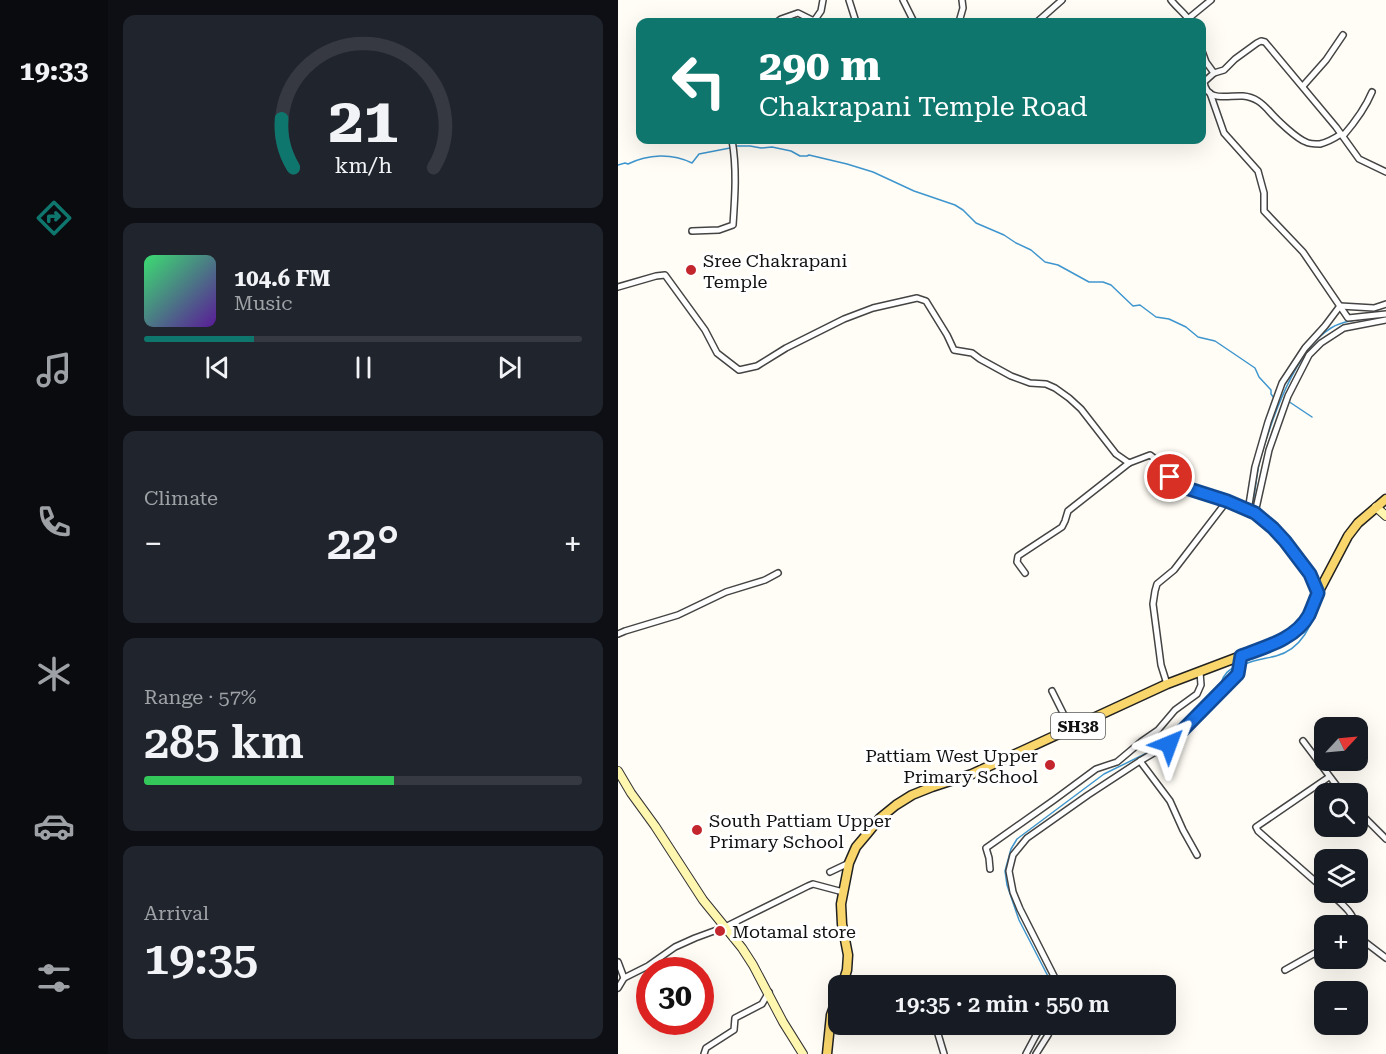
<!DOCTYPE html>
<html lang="en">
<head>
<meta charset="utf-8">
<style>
  body { margin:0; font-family:"Roboto Serif",serif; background:#20242c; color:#f1f3f6; height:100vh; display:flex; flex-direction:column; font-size:22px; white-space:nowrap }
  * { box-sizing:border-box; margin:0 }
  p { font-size:20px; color:#9ea1a6 }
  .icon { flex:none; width:33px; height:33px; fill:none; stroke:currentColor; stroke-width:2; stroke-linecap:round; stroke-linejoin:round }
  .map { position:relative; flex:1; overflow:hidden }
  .side { display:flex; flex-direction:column; gap:15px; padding:15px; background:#0d0f14; width:510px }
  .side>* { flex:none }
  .guide { position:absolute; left:18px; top:18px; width:570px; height:126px; border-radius:12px; box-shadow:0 6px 24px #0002; background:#0f766e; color:#fff; overflow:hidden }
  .needle { width:39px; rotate:64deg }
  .tools { position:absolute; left:696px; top:717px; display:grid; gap:12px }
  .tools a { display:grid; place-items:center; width:54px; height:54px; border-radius:12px; background:#171b24; box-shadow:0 6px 24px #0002; font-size:30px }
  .speed { position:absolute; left:18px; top:957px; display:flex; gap:12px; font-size:30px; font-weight:700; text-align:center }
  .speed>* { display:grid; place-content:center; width:78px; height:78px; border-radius:50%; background:#171b24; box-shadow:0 6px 24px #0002; line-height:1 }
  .speed .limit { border:9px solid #d22; background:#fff; color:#111 }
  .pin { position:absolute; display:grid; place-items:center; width:51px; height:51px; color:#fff; margin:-26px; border:3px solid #fff; border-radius:50%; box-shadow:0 2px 6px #0007 }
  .me { position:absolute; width:66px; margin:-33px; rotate:44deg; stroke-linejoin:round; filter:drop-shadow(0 0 4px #0008) }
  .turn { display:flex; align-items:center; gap:21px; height:126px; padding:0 24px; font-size:27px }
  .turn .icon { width:78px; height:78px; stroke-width:2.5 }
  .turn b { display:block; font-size:42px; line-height:51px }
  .big { font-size:45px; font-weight:600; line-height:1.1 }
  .side .card { flex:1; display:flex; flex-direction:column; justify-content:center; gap:9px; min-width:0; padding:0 21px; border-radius:12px; background:#20242c }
  .side .dial { align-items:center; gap:0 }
  .dial svg { height:156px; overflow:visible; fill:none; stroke:#363941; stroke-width:7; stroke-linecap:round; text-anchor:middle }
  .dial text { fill:#f1f3f6; stroke:none }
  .song { display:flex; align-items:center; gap:18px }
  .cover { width:72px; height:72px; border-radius:9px; background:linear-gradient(135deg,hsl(140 70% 55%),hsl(270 70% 35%)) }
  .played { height:6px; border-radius:3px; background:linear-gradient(90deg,#0f766e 25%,#363941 25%) }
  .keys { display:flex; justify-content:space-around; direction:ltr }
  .heat { display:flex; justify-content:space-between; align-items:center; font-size:33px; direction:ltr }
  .charge { height:9px; border-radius:4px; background:linear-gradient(90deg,#34c759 57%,#363941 0) }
  .trip { position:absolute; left:210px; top:975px; width:348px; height:60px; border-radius:12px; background:#171b24; box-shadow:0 6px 24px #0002; font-weight:600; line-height:60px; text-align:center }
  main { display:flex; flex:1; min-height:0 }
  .menu { display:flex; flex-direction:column; width:108px; justify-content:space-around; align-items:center; background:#090b0e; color:#9ea1a6 }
  .menu .icon { width:42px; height:42px }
  .menu .selected { color:#0f766e }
  .menu b { font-size:27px; color:#f1f3f6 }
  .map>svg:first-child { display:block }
</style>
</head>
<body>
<main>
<nav class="menu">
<b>19:33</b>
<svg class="icon selected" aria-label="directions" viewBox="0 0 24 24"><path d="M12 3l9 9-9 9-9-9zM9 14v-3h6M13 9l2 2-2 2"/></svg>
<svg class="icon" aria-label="music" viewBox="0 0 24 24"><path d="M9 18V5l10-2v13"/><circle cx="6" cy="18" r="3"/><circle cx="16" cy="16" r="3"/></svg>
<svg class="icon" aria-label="phone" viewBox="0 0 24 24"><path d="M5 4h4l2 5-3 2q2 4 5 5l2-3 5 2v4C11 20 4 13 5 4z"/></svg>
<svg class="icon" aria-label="climate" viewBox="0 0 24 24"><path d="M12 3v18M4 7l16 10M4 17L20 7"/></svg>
<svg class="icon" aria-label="car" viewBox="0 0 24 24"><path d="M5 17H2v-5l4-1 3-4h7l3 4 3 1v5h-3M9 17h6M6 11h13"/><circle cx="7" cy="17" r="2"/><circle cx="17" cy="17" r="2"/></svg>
<svg class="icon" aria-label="filters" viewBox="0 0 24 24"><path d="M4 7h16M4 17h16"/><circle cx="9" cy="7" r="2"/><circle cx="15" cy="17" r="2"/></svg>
</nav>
<section class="side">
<div class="card dial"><svg viewBox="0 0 100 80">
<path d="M14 69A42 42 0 1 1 86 69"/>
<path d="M14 69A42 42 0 0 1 8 44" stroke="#0f766e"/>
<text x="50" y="56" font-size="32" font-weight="700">21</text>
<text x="50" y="72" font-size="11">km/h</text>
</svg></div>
<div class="card">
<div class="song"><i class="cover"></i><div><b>104.6 FM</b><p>Music</p></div></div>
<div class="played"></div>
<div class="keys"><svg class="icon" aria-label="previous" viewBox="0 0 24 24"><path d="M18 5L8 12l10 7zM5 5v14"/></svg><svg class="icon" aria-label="pause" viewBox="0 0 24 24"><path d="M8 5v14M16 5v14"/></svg><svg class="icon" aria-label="next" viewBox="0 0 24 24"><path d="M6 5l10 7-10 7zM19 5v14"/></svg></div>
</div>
<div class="card"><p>Climate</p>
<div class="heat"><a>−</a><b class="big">22°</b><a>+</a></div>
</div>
<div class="card"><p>Range · 57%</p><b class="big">285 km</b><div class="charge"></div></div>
<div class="card"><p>Arrival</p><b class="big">19:35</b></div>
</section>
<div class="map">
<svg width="768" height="1054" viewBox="0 0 768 1054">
  <rect width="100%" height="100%" fill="#fffdf5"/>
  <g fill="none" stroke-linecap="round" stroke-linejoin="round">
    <!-- stream -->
    <g stroke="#3f96cf" stroke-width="1.5">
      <path d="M118 146H132L143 148 154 147 173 151 182 156H189L191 155 229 164 255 172 296 191 337 205 345 210 358 223 386 235 398 243 413 250 427 262 440 265 471 282H485L493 285 515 306 522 305 538 317 551 319 568 327 580 337 597 341 603 345 637 368 641 377 653 390V394L656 398"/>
      <path d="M0 165 7 163 10 164C30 154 54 153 74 163L81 154 112 148"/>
      <path d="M670 401 694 417"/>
      <path d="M634 510C637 494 638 476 642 460 653 421 677 350 713 328 728 319 750 319 767 317"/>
      <path d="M635 516 669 548"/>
      <path d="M672 552 691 580"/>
      <path d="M625 665C637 659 646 659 658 656 684 649 694 625 700 602"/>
      <path d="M435 986 401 920 389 885 387 871 393 849 399 839 486 774 533 751 553 734 603 683C606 674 610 670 619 666"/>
      <path d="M411 1054 417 1042 430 1024"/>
    </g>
    <!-- street casing -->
    <g stroke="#444" stroke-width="8">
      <g id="street">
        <path d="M231 0 238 22"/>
        <path d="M285 0 296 22"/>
        <path d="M553 0C559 8 570 16 572 22"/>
        <path d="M571 18 593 0"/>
        <path d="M159 22 163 19 180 13 196 21 203 11 205 0"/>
        <path d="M341 22 345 8 344 0"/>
        <path d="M419 22 444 0"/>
        <path d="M584 51 588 62 596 73 606 70 617 59 639 43 643 41 647 42 718 127 741 159 768 172"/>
        <path d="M596 73 586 82C589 103 610 95 625 96 637 97 644 103 652 112 659 120 679 139 688 142 691 144 699 144 702 144 710 142 717 138 723 134"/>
        <path d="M685 86 708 60 725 35"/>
        <path d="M592 93 606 133 640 171 646 193V211L685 252 730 318 768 314"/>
        <path d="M725 136C737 122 747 109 754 92"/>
        <path d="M74 231 101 230 115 225C117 196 119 168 114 140"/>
        <path d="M0 287 38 276 47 275 87 330 99 353 121 370 139 366 168 348 226 319 255 308 299 298 308 301 329 335 336 350 354 353 362 359 393 376 412 383 428 384 437 388 451 398 463 409 498 454 511 463 532 455 541 462 552 477 562 486 609 501 637 513 655 528 667 541 692 575 700 593"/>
        <path d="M630 511 637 467 650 422 664 383 687 348 707 326 722 306 756 308 768 304"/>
        <path d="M637 513 651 450 670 396 691 355 703 343 726 328 768 320"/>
        <path d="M407 573 399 562 400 556 444 527 447 521 450 511 511 463"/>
        <path d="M0 634 7 631 60 615 108 592 147 580 160 573"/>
        <path d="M549 684 543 665 535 604 537 591 539 584 556 570 609 501"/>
        <path d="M434 691 453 729"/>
        <path d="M685 741 725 794"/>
        <path d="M522 761 552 801 565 830 579 855"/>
        <path d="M740 811 768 839"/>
        <path d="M372 869 371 858 368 848 436 800 478 769 499 762 524 741 540 730 557 710 579 694 583 685 582 672"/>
        <path d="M212 872 231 863"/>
        <path d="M706 889 640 831 638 827 711 777"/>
        <path d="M711 892C721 902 735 911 738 926"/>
        <path d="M740 930 747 942 768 958"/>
        <path d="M0 962 6 978 30 966 57 947 77 938 107 927 190 886 195 884 225 892"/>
        <path d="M667 970 706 948"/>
        <path d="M311 981 312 986"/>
        <path d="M439 986V982L402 909 395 892 391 871 395 855 409 838 470 795 522 761 551 744 620 674 623 656"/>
        <path d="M0 988 6 978"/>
        <path d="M317 1024 326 1054"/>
        <path d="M86 1054 88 1048 116 1030 117 1018 144 1004 151 992"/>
        <path d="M408 1054 424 1024"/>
        <path d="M418 1054 430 1035 435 1024"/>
      </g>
    </g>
    <!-- secondary casing -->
    <g stroke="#333" stroke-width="10">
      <g id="secondary">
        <path d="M758 507 768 516"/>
        <path d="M0 771 13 793 37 826 85 900 124 948 135 965 165 1022 185 1054"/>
      </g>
    </g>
    <!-- primary casing -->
    <g stroke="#222" stroke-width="11">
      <g id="primary">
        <path d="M224 986 229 970 230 955 224 924 223 904 231 863 238 847 249 834 262 818 278 805 294 795 314 787 354 774 549 684 652 645 668 637 680 629 690 616 700 593 730 536 740 523 768 499"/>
        <path d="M209 1054 213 1015 220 995"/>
      </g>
    </g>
    <!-- street -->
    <use href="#street" stroke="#fff" stroke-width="5"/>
    <!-- secondary -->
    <use href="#secondary" stroke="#fff6b0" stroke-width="8"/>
    <!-- primary -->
    <use href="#primary" stroke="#f9d66b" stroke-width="8"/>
  </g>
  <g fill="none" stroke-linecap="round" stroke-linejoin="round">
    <!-- route casing -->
    <g stroke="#114b97" stroke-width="15">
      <path id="route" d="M551 744 620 674 623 656C647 647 678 639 691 615 694 608 697 600 700 593L692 574 667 541 655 528 637 513 609 501 562 486 552 477"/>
    </g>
    <!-- route -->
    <use href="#route" stroke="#1a73e8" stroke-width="10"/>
  </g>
  <!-- markers -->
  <g fill="#c4262e" stroke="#fff" stroke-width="2">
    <circle cx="73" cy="270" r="6"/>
    <circle cx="432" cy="765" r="6"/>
    <circle cx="79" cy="830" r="6"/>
    <circle cx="102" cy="931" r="6"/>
  </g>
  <g text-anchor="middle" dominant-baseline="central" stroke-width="6" stroke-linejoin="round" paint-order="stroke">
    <!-- shield labels -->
    <rect fill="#fff" stroke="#585858" stroke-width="1.5" x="433" y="713" width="54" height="26" rx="4.5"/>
    <g font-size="16" font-weight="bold" fill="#111">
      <text x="460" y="726">SH38</text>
    </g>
    <!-- poi labels -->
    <g font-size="18" fill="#111" stroke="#fff" text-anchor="start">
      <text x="85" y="260">Sree Chakrapani<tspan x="85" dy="21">Temple</tspan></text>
      <text x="420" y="755" text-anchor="end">Pattiam West Upper<tspan x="420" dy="21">Primary School</tspan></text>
      <text x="91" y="820">South Pattiam Upper<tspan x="91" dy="21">Primary School</tspan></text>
      <text x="114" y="931">Motamal store</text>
    </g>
  </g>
</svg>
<div class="tools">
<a><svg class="needle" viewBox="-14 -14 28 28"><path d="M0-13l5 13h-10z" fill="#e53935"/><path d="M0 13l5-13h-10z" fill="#9ea1a6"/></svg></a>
<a><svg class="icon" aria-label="search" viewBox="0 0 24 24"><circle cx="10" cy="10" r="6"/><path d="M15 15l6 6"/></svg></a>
<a><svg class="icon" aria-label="layers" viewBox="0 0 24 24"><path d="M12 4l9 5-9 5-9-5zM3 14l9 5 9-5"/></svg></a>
<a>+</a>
<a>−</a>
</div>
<div class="speed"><div class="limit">30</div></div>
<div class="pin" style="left:552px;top:477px;background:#d93025"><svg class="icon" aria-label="arrive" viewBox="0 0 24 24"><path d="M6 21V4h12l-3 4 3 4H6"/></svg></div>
<svg class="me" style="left:551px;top:744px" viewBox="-20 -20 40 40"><path d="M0-17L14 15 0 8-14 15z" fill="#1a73e8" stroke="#fff" stroke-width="4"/></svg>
<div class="trip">19:35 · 2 min · 550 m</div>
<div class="guide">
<div class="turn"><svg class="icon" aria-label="left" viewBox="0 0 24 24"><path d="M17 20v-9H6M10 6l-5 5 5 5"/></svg><div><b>290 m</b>Chakrapani Temple Road</div></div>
</div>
</div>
</main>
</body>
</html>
